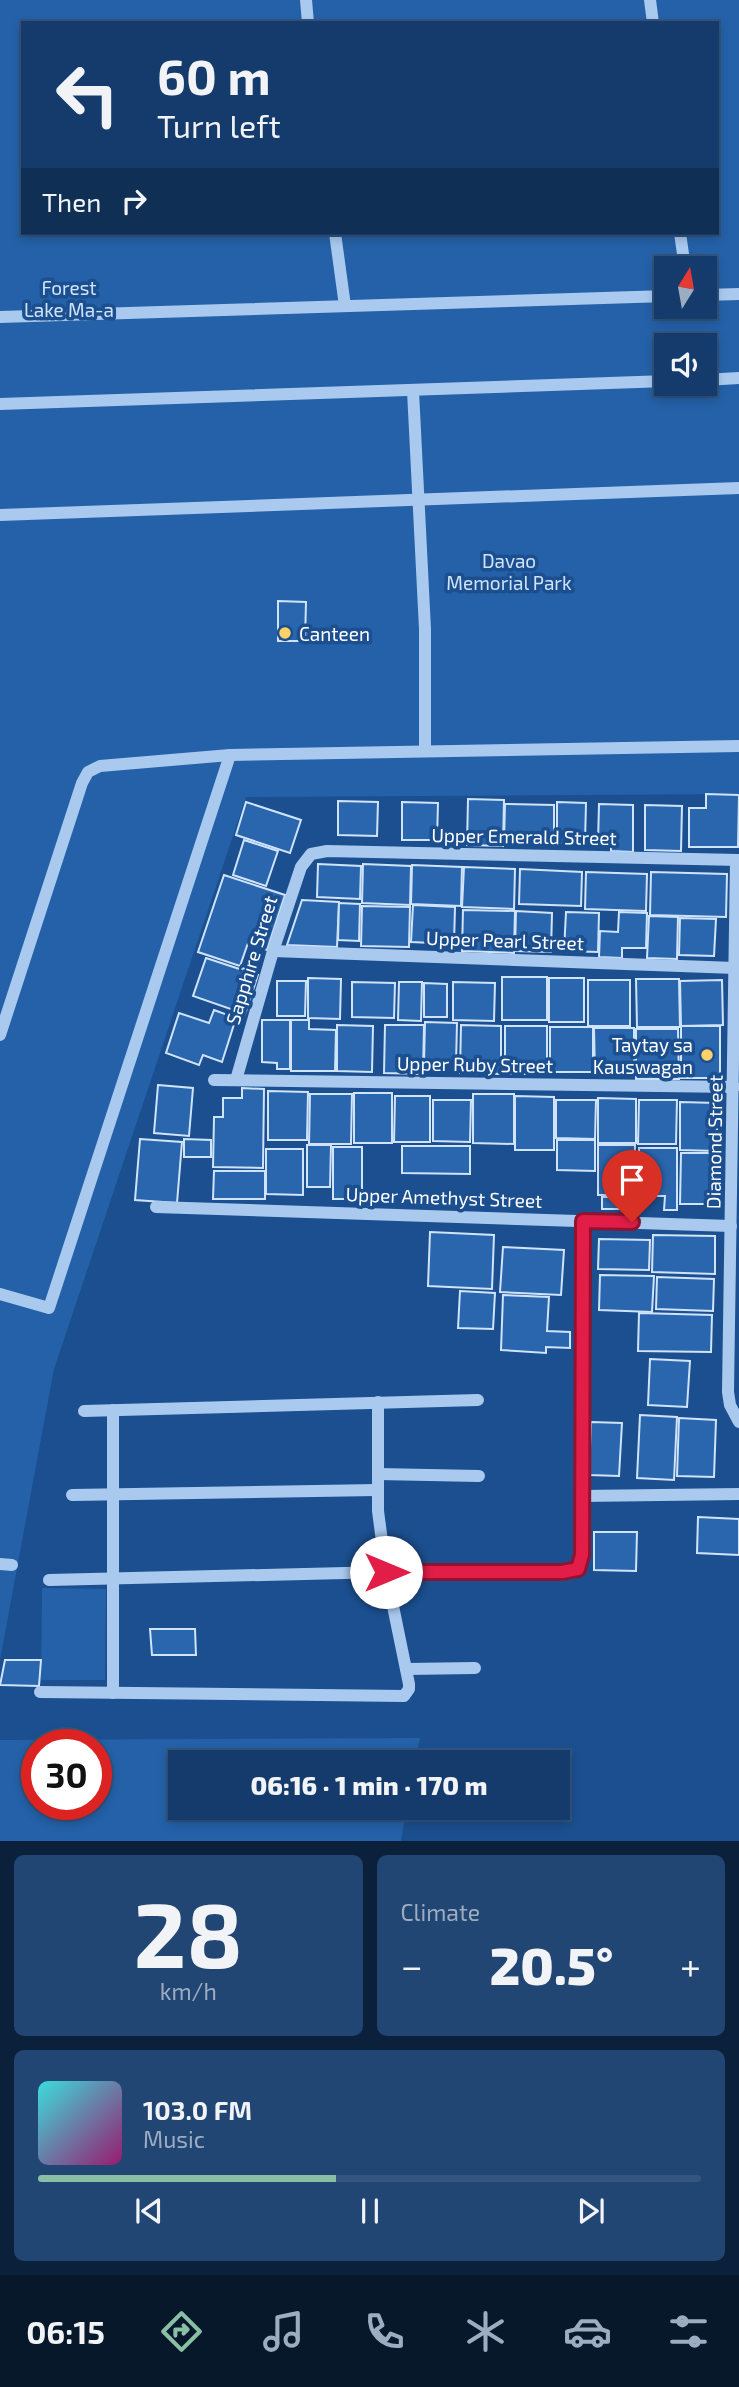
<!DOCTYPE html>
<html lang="en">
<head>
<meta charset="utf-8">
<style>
  body { margin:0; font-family:"Exo 2",sans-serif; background:#214673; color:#f1f3f6; height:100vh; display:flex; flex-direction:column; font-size:26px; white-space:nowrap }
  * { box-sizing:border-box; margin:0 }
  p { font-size:23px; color:#9dadc1 }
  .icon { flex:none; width:38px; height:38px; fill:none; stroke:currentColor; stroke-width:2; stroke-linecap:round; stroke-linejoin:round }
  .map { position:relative; height:1841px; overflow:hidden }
  .panel { display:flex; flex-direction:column; gap:14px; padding:14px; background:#0b203b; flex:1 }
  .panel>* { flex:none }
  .top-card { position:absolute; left:21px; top:21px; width:698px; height:214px; border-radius:0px; box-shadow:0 4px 10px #0003,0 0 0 2px #33557e; background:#143b6b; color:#f1f3f6; overflow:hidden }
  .needle { width:46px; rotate:11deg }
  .buttons { position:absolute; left:654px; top:256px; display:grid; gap:14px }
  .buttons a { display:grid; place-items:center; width:63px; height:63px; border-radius:0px; background:#143b6b; box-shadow:0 4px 10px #0003,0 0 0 2px #33557e; font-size:35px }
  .speed { position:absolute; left:21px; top:1729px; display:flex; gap:14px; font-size:35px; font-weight:700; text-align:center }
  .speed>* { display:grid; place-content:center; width:91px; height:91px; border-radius:50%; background:#143b6b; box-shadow:0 4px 10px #0003,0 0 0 2px #33557e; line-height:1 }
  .speed .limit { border:10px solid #d22; background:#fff; color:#111 }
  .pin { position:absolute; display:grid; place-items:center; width:60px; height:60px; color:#fff; margin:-72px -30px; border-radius:50% 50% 50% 0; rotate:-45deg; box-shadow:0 0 7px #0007 }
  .pin .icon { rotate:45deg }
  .me { position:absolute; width:77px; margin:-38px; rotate:90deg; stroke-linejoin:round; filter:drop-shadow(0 0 5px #0008) }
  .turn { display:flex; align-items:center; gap:24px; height:147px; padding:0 21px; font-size:32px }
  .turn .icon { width:91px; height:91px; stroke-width:2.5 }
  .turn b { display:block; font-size:49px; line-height:60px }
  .then { display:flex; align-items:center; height:66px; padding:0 21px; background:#0003; gap:14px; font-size:26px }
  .big { font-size:52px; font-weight:800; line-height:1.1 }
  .panel .widget { flex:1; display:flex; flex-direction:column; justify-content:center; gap:10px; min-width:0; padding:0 24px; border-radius:10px; background:#214673 }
  .panel .dial { align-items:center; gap:0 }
  .dial b { font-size:91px; line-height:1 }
  .song { display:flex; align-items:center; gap:21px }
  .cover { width:84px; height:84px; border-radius:10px; background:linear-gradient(135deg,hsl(180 70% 55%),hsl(320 70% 35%)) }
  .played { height:7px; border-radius:4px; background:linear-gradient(90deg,#8abfa5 45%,#33557e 45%) }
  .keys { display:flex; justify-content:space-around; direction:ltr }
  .heat { display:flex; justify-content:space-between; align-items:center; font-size:38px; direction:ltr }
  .panel .tiles { flex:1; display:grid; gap:14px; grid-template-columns:1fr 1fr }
  .widget:last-child { grid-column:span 2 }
  .trip { position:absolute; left:168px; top:1750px; width:402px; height:70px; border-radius:0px; background:#143b6b; box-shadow:0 4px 10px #0003,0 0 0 2px #33557e; font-weight:800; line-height:70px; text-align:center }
  .menu { display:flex; height:112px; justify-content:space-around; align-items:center; background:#08182b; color:#9dadc1 }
  .menu .icon { width:49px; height:49px }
  .menu .selected { color:#8abfa5 }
  .menu b { font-size:32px; color:#f1f3f6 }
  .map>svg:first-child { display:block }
</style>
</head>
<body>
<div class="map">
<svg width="739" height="1841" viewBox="0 0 739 1841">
  <rect width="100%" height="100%" fill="#1b4f8f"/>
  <!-- green -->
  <g fill="#2461a8" fill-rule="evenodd">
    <path d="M0 0H739V794L246 797 54 1369 0 1660ZM23 23H718V233H23ZM667 268H705V306H667ZM667 345H705V383H667Z"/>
    <path d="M42 1588 106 1589 105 1680H41Z"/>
    <path d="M420 1738 415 1762H180V1808H407L401 1841H0V1740ZM37 1745H96V1804H37Z"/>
  </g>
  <!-- building -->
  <g fill="#2a66ad" stroke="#cfe3fa" stroke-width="2">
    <path d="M278 601 306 602 305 641H278Z"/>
    <path d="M706 794 739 795 738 847H689V808H706Z"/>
    <path d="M468 799 504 800 503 846 467 845Z"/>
    <path d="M338 801 378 802 377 836 338 835Z"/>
    <path d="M246 802 301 820 290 853 236 835Z"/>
    <path d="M402 802 438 803 437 840H402Z"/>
    <path d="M557 802 586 803 585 843H557Z"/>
    <path d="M505 804 554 805V844L504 843Z"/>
    <path d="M599 804 633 805V852L611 851V843H598Z"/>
    <path d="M645 805 682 806 681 851 645 850Z"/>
    <path d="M244 840 278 851 266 886 233 875Z"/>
    <path d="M318 864 361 866 360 899 317 897Z"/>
    <path d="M363 864 411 866 410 905 362 903Z"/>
    <path d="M412 865 462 867 461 906 411 904Z"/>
    <path d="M464 867 515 869 514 909 462 907Z"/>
    <path d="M520 869 582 872 581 906 519 904Z"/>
    <path d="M586 872 647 874 646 911 585 909Z"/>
    <path d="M651 872 727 874 726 917 650 915Z"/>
    <path d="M224 875 285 895 267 950 248 943 240 966 198 952Z"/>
    <path d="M302 900 339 902 337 947 287 945Z"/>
    <path d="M339 903 360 904 359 941 338 940Z"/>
    <path d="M413 905 455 907 454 944 411 942Z"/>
    <path d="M362 906 410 907 409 947 361 946Z"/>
    <path d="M463 910 515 911 514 953 462 951Z"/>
    <path d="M516 911 552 913 551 952 515 951Z"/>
    <path d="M566 912 599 913 598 952 564 951Z"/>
    <path d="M619 912 647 913 646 948H622V958L599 957 600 931 618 932Z"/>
    <path d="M649 916 678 917 677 959 647 958Z"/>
    <path d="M680 918 716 919 714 956 679 955Z"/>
    <path d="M206 958 258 975 245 1014 193 996Z"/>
    <rect x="502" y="977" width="45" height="43"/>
    <path d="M308 978 341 979 340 1019 308 1018Z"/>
    <rect x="549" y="978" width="35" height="44"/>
    <path d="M636 979H679L680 1027H637Z"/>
    <rect x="588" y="980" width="42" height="46"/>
    <path d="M722 980 723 1025 681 1026 680 981Z"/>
    <path d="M277 981H306L305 1016H277Z"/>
    <path d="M352 982 395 983 394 1018 352 1017Z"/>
    <path d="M399 982H422L421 1021 398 1020Z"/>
    <path d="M453 982 495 983 494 1021 453 1020Z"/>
    <path d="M424 983 447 984V1017H424Z"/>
    <path d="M214 1010 236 1018 222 1062 203 1055 199 1065 166 1053 179 1013 209 1023Z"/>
    <path d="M262 1020H290V1069H277V1063L262 1062Z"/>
    <path d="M291 1020H309V1029L336 1030 335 1071H291Z"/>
    <path d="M425 1022 457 1023 456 1064 424 1063Z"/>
    <path d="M337 1025 373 1026 372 1072 337 1071Z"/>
    <path d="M385 1025H424L423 1074 384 1073Z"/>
    <path d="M461 1025 501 1026V1074L460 1073Z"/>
    <rect x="505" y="1026" width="42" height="48"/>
    <rect x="681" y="1026" width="39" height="52"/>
    <rect x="550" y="1027" width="43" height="45"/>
    <path d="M594 1028H634V1075H595Z"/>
    <path d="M636 1029H678L679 1079H636Z"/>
    <path d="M158 1085 193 1088 189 1136 154 1133Z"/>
    <path d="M242 1088 264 1089 263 1168 213 1167 214 1117H223V1098H242Z"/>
    <path d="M268 1091 308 1092 307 1140H268Z"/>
    <rect x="354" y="1093" width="38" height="50"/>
    <path d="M310 1094H352L351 1144H309Z"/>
    <path d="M473 1094H514V1144L473 1143Z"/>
    <path d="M395 1096H430V1142H394Z"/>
    <path d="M515 1096 554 1097V1150H515Z"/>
    <path d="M598 1098 636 1099V1143H598Z"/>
    <path d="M433 1100H471L470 1142 433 1141Z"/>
    <path d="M556 1100H596L595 1139 556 1138Z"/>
    <path d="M639 1100H677L676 1144H638Z"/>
    <path d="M680 1102 717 1103V1151L680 1150Z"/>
    <path d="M140 1139 182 1142 177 1203 135 1200Z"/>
    <path d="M184 1139 211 1140V1157H184Z"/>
    <path d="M557 1140H595V1171L557 1170Z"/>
    <path d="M307 1145H331L330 1187H307Z"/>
    <path d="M598 1145H635L634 1195H598Z"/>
    <path d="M402 1146H470V1174L402 1173Z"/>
    <rect x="333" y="1147" width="29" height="52"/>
    <path d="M639 1148H677V1210H664L665 1196H639Z"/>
    <path d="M266 1149H303V1195L266 1194Z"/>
    <path d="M681 1153H712V1204H680Z"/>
    <path d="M214 1171H265V1199H213Z"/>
    <rect x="602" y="1197" width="33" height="12"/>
    <path d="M430 1232 494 1235 492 1289 428 1286Z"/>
    <path d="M653 1235 715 1236V1274L652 1272Z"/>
    <path d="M599 1239 650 1240 649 1270 598 1269Z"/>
    <path d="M503 1247 564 1250 561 1295 500 1292Z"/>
    <path d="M600 1275 654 1276 652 1312 599 1310Z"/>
    <path d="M657 1277 714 1279 713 1311 656 1309Z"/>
    <path d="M460 1291 495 1293 493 1329 458 1328Z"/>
    <path d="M503 1295 549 1297 547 1331 570 1332V1348L546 1347V1353L501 1350Z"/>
    <path d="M639 1313 712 1315 711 1352 638 1351Z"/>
    <path d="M650 1359 690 1361 687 1407 648 1405Z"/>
    <path d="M640 1415 677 1417 674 1480 637 1478Z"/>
    <path d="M679 1418 716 1420 714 1477 677 1476Z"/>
    <path d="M591 1422 622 1423 619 1476 589 1475Z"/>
    <path d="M698 1517 739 1519V1555L697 1553Z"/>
    <path d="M594 1532H637L636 1571 594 1570Z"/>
    <path d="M150 1629H195L196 1655H152Z"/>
    <path d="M5 1660H41L39 1686 0 1685Z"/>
  </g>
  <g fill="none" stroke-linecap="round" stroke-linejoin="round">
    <!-- minor -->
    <g stroke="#a9c9ee" stroke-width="12">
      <path d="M306 0 308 23"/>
      <path d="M650 0 653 23"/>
      <path d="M335 233 345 306"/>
      <path d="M680 233 685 268"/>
      <path d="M705 295 739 294"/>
      <path d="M0 317 667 296"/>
      <path d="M705 380 739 378"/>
      <path d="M413 391 425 629V751"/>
      <path d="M0 404 667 381"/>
      <path d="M0 515 739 488"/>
      <path d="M736 860 728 1392 730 1405 739 1422"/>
      <path d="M273 951 735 968"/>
      <path d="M0 1035 82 783 88 772 100 766 230 755 739 746"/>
      <path d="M214 1080 734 1087"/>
      <path d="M236 1080 273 951 301 867 311 854 327 851 739 860"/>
      <path d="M156 1207 731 1226"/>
      <path d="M0 1294 49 1308 230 755"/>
      <path d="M84 1411 478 1400"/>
      <path d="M378 1474 479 1476"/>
      <path d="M72 1495 377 1490"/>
      <path d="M582 1496 739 1494"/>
      <path d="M0 1564 12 1565"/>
      <path d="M49 1580 386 1572H562L578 1569 582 1555 583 1221"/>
      <path d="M406 1669 475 1668"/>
      <path d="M40 1692 404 1696 409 1689V1684L386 1572 378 1511V1402"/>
      <path d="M113 1693V1410"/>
    </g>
  </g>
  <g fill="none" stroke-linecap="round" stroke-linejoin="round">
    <!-- route casing -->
    <g stroke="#92132f" stroke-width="18">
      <path id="route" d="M386 1572H562L578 1569 582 1555 583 1221 632 1222"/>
    </g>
    <!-- route -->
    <use href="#route" stroke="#e11d48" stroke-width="12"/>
  </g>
  <!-- markers -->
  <g fill="#ffd166" stroke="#1b4f8f" stroke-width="2.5">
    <circle cx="285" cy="633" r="7"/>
    <circle cx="707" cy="1055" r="7"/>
  </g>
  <g text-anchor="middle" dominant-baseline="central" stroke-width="7" stroke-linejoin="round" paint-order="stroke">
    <!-- park labels -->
    <g font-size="19" fill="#cfe3fa" stroke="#1b4f8f">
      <text x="69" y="287">Forest<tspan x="69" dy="22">Lake Ma-a</tspan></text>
      <text x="509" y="560">Davao<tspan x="509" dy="22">Memorial Park</tspan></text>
    </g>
    <!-- poi labels -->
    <g font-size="19" fill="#fff" stroke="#1b4f8f" text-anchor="start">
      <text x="299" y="633">Canteen</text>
      <text x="693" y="1044" text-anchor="end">Taytay sa<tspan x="693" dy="22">Kauswagan</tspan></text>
    </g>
    <!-- street labels -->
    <g font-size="19" fill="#fff" stroke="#1b4f8f">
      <text transform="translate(524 836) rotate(1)">Upper Emerald Street</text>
      <text transform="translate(505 940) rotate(2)">Upper Pearl Street</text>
      <text transform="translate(251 960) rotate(-73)">Sapphire Street</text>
      <text transform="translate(475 1064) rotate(1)">Upper Ruby Street</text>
      <text transform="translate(714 1142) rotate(-89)">Diamond Street</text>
      <text transform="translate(444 1197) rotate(2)">Upper Amethyst Street</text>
    </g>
  </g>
</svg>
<div class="buttons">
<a><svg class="needle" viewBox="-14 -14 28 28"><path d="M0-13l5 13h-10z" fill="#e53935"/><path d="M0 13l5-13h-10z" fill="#9dadc1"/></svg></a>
<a><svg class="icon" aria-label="sound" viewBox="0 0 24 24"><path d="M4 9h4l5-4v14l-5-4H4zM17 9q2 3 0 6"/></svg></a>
</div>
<div class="speed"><div class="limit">30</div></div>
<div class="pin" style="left:632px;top:1222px;background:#d93025"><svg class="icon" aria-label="arrive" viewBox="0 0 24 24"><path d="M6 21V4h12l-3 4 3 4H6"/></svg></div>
<svg class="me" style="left:386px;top:1572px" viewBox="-20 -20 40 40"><circle r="19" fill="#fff"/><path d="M0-13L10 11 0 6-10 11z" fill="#e11d48"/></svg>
<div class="trip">06:16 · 1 min · 170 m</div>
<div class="top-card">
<div class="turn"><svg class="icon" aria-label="left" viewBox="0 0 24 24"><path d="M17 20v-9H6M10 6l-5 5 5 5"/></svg><div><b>60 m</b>Turn left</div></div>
<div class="then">Then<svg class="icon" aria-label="right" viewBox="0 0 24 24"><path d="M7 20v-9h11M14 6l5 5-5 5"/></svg></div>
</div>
</div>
<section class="panel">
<div class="tiles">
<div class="widget dial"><b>28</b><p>km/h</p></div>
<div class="widget"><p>Climate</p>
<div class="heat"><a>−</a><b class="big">20.5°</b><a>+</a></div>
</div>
<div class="widget">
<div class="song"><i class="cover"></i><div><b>103.0 FM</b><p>Music</p></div></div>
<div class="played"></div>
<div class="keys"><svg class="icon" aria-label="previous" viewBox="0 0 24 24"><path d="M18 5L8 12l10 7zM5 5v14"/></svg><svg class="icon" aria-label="pause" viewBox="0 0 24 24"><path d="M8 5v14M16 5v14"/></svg><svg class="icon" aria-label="next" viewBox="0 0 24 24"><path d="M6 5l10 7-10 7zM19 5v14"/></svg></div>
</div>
</div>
</section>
<nav class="menu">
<b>06:15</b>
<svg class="icon selected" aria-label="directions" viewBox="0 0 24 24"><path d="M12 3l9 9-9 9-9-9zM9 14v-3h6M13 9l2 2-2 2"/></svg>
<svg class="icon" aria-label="music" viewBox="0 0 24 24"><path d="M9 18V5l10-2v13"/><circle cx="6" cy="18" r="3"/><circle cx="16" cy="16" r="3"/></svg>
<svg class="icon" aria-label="phone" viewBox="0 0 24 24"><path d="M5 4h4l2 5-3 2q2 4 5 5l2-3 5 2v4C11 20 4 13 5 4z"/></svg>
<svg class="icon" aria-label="climate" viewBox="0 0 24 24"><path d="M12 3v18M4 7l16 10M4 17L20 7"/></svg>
<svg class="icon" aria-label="car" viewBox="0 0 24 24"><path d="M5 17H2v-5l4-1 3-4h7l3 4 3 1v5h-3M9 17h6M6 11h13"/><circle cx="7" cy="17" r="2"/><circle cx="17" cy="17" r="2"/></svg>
<svg class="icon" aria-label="filters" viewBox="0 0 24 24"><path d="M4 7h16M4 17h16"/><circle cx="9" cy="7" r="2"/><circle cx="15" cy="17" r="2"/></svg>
</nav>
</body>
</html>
